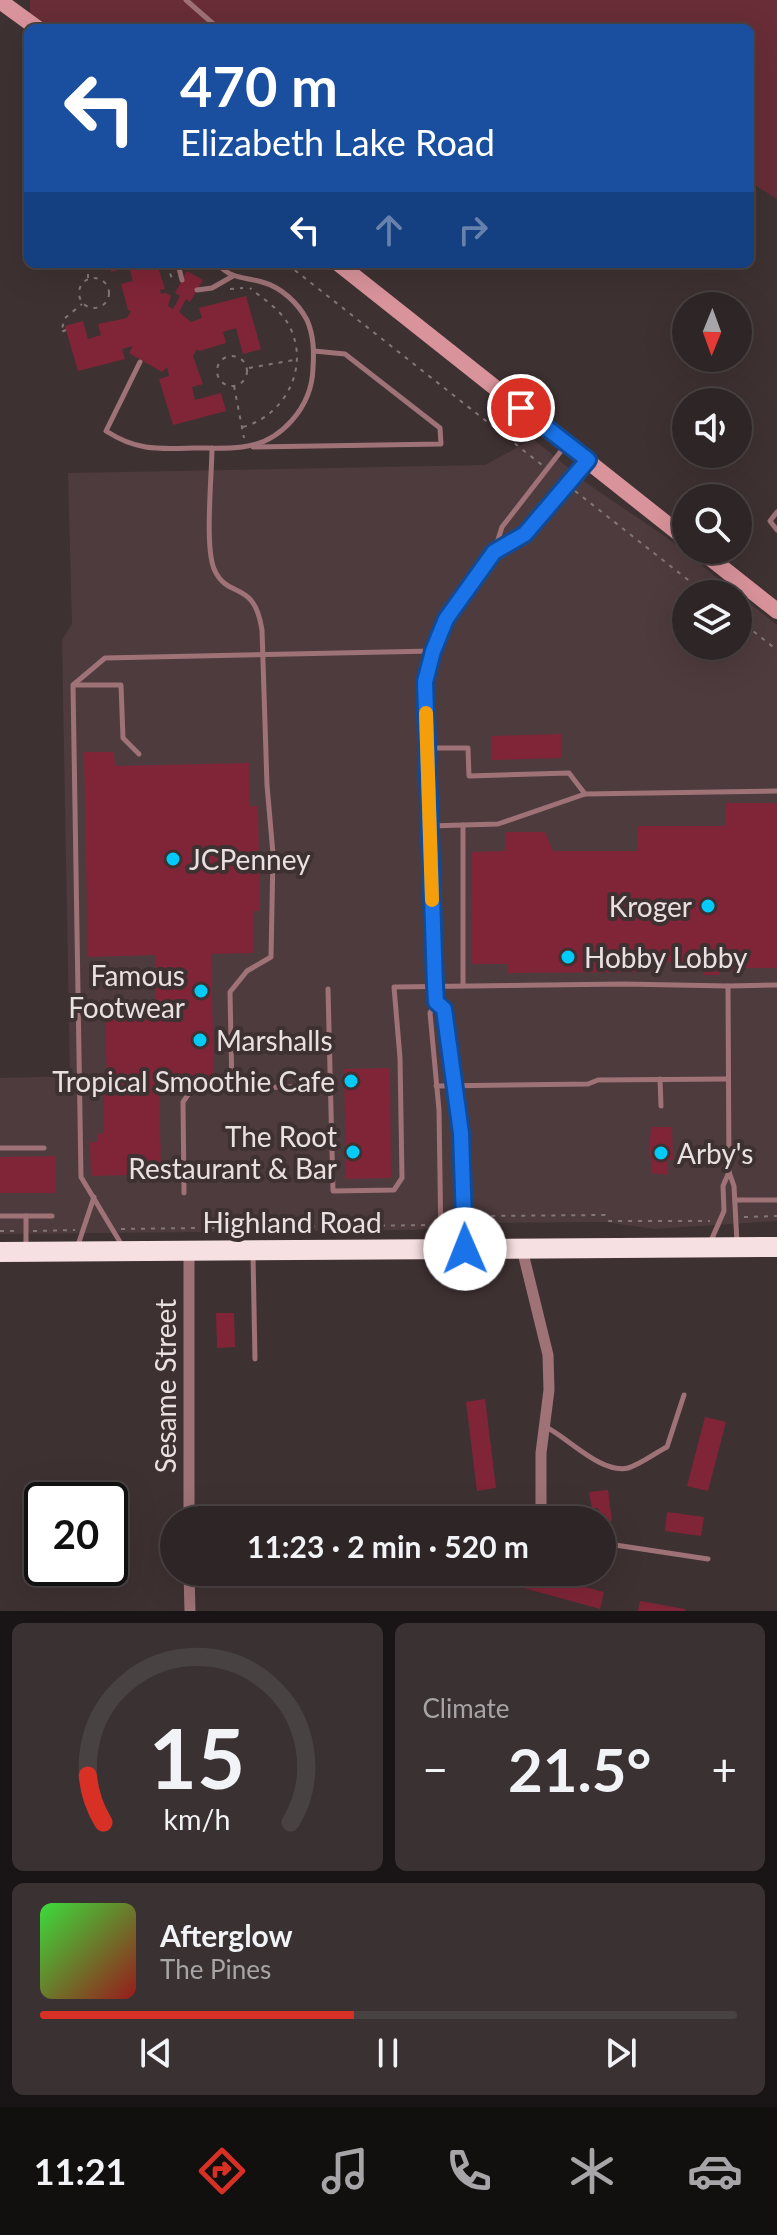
<!DOCTYPE html>
<html lang="en">
<head>
<meta charset="utf-8">
<style>
  body { margin:0; font-family:Lato,sans-serif; background:#3a3132; color:#f1f3f6; height:100vh; display:flex; flex-direction:column; font-size:30px; white-space:nowrap }
  * { box-sizing:border-box; margin:0 }
  p { font-size:26px; color:#a7a5a7 }
  .icon { flex:none; width:44px; height:44px; fill:none; stroke:currentColor; stroke-width:2; stroke-linecap:round; stroke-linejoin:round }
  .map { position:relative; height:1611px; overflow:hidden }
  .sheet { display:flex; flex-direction:column; gap:12px; padding:12px; background:#191415; flex:1 }
  .sheet>* { flex:none }
  .banner { position:absolute; left:24px; top:24px; width:730px; height:244px; border-radius:12px; box-shadow:0 8px 32px #0002,0 0 0 2px #494243; background:#1a4fa0; color:#fff; overflow:hidden }
  .needle { width:52px; rotate:181deg }
  .buttons { position:absolute; left:672px; top:292px; display:grid; gap:16px }
  .buttons a { display:grid; place-items:center; width:80px; height:80px; border-radius:50%; background:#2e2526; box-shadow:0 8px 32px #0002,0 0 0 2px #494243; font-size:40px }
  .speed { position:absolute; left:24px; top:1482px; display:flex; gap:16px; font-size:40px; font-weight:700; text-align:center }
  .speed>* { display:grid; place-content:center; width:104px; height:104px; border-radius:50%; background:#2e2526; box-shadow:0 8px 32px #0002,0 0 0 2px #494243; line-height:1 }
  .speed .limit { border:4px solid #111; border-radius:12px; background:#fff; color:#111 }
  .pin { position:absolute; display:grid; place-items:center; width:68px; height:68px; color:#fff; margin:-34px; border:4px solid #fff; border-radius:50%; box-shadow:0 2px 8px #0007 }
  .me { position:absolute; width:88px; margin:-44px; rotate:359deg; stroke-linejoin:round; filter:drop-shadow(0 0 6px #0008) }
  .turn { display:flex; align-items:center; gap:28px; height:168px; padding:0 24px; font-size:36px }
  .turn .icon { width:104px; height:104px; stroke-width:2.5 }
  .turn b { display:block; font-size:56px; line-height:68px }
  .lanes { display:flex; align-items:center; height:76px; padding:0 24px; background:#0003; justify-content:center; gap:40px; direction:ltr }
  .lanes .off { opacity:.35 }
  .big { font-size:60px; font-weight:700; line-height:1.1 }
  .sheet .widget { flex:1; display:flex; flex-direction:column; justify-content:center; gap:12px; min-width:0; padding:0 28px; border-radius:12px; background:#3a3132 }
  .sheet .dial { align-items:center; gap:0 }
  .dial svg { height:208px; overflow:visible; fill:none; stroke:#494243; stroke-width:7; stroke-linecap:round; text-anchor:middle }
  .dial text { fill:#f1f3f6; stroke:none }
  .song { display:flex; align-items:center; gap:24px }
  .cover { width:96px; height:96px; border-radius:12px; background:linear-gradient(135deg,hsl(120 70% 55%),hsl(0 70% 35%)) }
  .played { height:8px; border-radius:4px; background:linear-gradient(90deg,#d93025 45%,#494243 45%) }
  .keys { display:flex; justify-content:space-around; direction:ltr }
  .heat { display:flex; justify-content:space-between; align-items:center; font-size:44px; direction:ltr }
  .sheet .tiles { flex:1; display:grid; gap:12px; grid-template-columns:1fr 1fr }
  .widget:last-child { grid-column:span 2 }
  .trip { position:absolute; left:160px; top:1506px; width:456px; height:80px; border-radius:40px; background:#2e2526; box-shadow:0 8px 32px #0002,0 0 0 2px #494243; font-weight:700; line-height:80px; text-align:center }
  .dock { display:flex; height:128px; justify-content:space-around; align-items:center; background:#120f0f; color:#a7a5a7 }
  .dock .icon { width:56px; height:56px }
  .dock .current { color:#d93025 }
  .dock b { font-size:36px; color:#f1f3f6 }
  .map>svg:first-child { display:block }
</style>
</head>
<body>
<div class="map">
<svg width="777" height="1611" viewBox="0 0 777 1611">
  <rect width="100%" height="100%" fill="#3e3132"/>
  <!-- built -->
  <path fill="#4e3b3d" fill-rule="evenodd" d="M533 439 588 484 666 537 777 625V1221L655 1229 605 1222 487 1223 414 1230 0 1234V1078L70 1076 62 640 72 624 68 473 485 465ZM686 594H738V646H686Z"/>
  <!-- green -->
  <path fill="#682d37" d="M30 0H777V199L750 182V28H48L30 14Z"/>
  <!-- building -->
  <g fill="#802538">
    <path d="M109 264H157L165 289 160 290 161 294 166 293 171 296 168 306 173 309 180 296 175 293 187 271 203 280 190 302 186 299 179 312 191 322 202 318 199 308 246 296 261 349 243 354 236 328 223 332 226 343 199 351 197 349 193 356 203 384 192 387 195 400 221 393 226 411 173 425 159 379 169 376 167 367 162 372 129 353 133 346 122 349 125 359 78 371 65 326 83 321 88 339 101 335 98 324 127 318 131 311 128 310 121 284 133 281 129 267 111 272Z"/>
    <path d="M561 734 562 758 492 760 491 736Z"/>
    <path d="M84 752H114L115 766 249 763 250 806H258L260 911H253L254 953 211 954 214 1079 159 1080 161 1174 91 1176 90 1142H98V1134L104 1133 103 1081H107L105 1017H91V1003L155 1001V955L88 957Z"/>
    <path d="M726 803H777V968H743V971H720V975H704V969H683V962H638V972L508 973V964H472L471 852 505 851V832H545L553 851H638V826H726Z"/>
    <path d="M390 1068 391 1178 346 1179 344 1069Z"/>
    <path d="M651 1127H672L673 1160H668L667 1175 652 1173V1158H649Z"/>
    <path d="M56 1156V1193H0V1157Z"/>
    <path d="M216 1313H234L235 1347 217 1348Z"/>
    <path d="M485 1399 496 1488 477 1491 466 1402Z"/>
    <path d="M705 1417 726 1422 708 1491 687 1486Z"/>
    <path d="M608 1490 612 1521 602 1522 598 1508 592 1509 589 1492Z"/>
    <path d="M667 1512 704 1517 701 1536 665 1531Z"/>
    <path d="M512 1572H529L604 1592 600 1609 509 1584Z"/>
    <path d="M640 1601 685 1609V1611H638Z"/>
  </g>
  <g fill="none" stroke-linecap="round" stroke-linejoin="round">
    <!-- path -->
    <g stroke="#827778" stroke-width="2" stroke-dasharray="4 6" stroke-linecap="butt">
      <path d="M88 264V278"/>
      <path d="M167 264 173 282"/>
      <path d="M287 264 542 465"/>
      <circle cx="94" cy="293" r="15"/>
      <path d="M230 289 243 288"/>
      <path d="M66 330 61 332 65 318 82 304"/>
      <circle cx="232" cy="371" r="15"/>
      <path d="M249 368 294 360"/>
      <path d="M234 386 244 438"/>
      <path d="M243 427C287 415 312 363 287 322 278 308 262 298 250 288"/>
      <path d="M575 491 706 594"/>
      <path d="M738 619 777 650"/>
      <path d="M744 1217 777 1216"/>
      <path d="M472 1219 478 1216 605 1215 609 1221H710"/>
      <path d="M121 1229 431 1225"/>
      <path d="M0 1231H19"/>
      <path d="M33 1231 75 1230"/>
    </g>
    <!-- lane -->
    <g stroke="#9e7276" stroke-width="5">
      <path d="M186 0 218 28"/>
      <path d="M178 264 182 280"/>
      <path d="M197 290 212 288 233 276"/>
      <path d="M140 362 106 431C137 451 158 449 193 448 209 448 226 449 242 447 281 443 312 407 313 368 314 352 314 336 307 320 298 303 281 287 262 282 245 277 230 279 218 264"/>
      <path d="M253 447 441 444 440 428 345 354 314 351"/>
      <path d="M212 448C212 475 204 550 215 571 229 600 254 579 262 630L267 785 273 854 271 957 247 971 230 992 232 1088"/>
      <path d="M777 512 770 521 777 530"/>
      <path d="M494 552 525 534 586 462"/>
      <path d="M74 685H121L123 738 139 754"/>
      <path d="M426 748H468L469 776 569 773 585 794"/>
      <path d="M463 825V985"/>
      <path d="M429 826 498 824 585 794 777 791"/>
      <path d="M328 989 333 1191 394 1190 402 1178 400 1058 394 987 623 984 728 986"/>
      <path d="M436 1002 444 1009 461 1133 465 1244"/>
      <path d="M660 1079 661 1106"/>
      <path d="M436 1086 588 1084 598 1080 728 1079"/>
      <path d="M0 1148H44"/>
      <path d="M696 1152H729"/>
      <path d="M184 1193 183 1102 192 1089 330 1086"/>
      <path d="M735 1200H777"/>
      <path d="M0 1216H52"/>
      <path d="M26 1216V1247"/>
      <path d="M710 1243 724 1211 723 1186 729 1172"/>
      <path d="M737 1243 734 1186 729 1172 728 986 777 985"/>
      <path d="M441 1244 439 1110 430 1013 436 1002 425 682 433 651 446 619 494 552 502 527 565 446"/>
      <path d="M123 1247 81 1177 73 685 105 658 433 651"/>
      <path d="M77 1248 94 1197"/>
      <path d="M253 1255 255 1359"/>
      <path d="M544 1426C568 1437 600 1474 628 1468 641 1464 655 1453 667 1447L684 1395"/>
      <path d="M602 1543 708 1559"/>
    </g>
    <!-- street -->
    <g stroke="#9e7276" stroke-width="11">
      <path d="M522 1249 548 1355 549 1390 541 1453V1516"/>
      <path d="M189 1251V1520"/>
      <path d="M189 1572 190 1611"/>
    </g>
    <!-- secondary -->
    <g stroke="#d9939b" stroke-width="16">
      <path d="M0 1 37 28"/>
      <path d="M339 264 686 539"/>
      <path d="M700 550 777 611"/>
    </g>
    <!-- highway -->
    <path stroke="#f7e0e2" stroke-width="20" d="M0 1252 777 1247"/>
  </g>
  <g fill="none" stroke-linecap="round" stroke-linejoin="round">
    <!-- route casing -->
    <g stroke="#114b97" stroke-width="20">
      <path id="route" d="M465 1249 461 1133 444 1009 436 1002 435 985 425 682 433 651 446 619 494 552 525 534 588 460 521 408"/>
    </g>
    <!-- route -->
    <use href="#route" stroke="#1a73e8" stroke-width="14"/>
    <!-- slow -->
    <path stroke="#f59e0b" stroke-width="14" d="M426 713 432 900"/>
  </g>
  <!-- markers -->
  <g fill="#02cbf9" stroke="#3e3132" stroke-width="3">
    <circle cx="173" cy="859" r="8"/>
    <circle cx="708" cy="906" r="8"/>
    <circle cx="568" cy="957" r="8"/>
    <circle cx="201" cy="991" r="8"/>
    <circle cx="200" cy="1040" r="8"/>
    <circle cx="351" cy="1081" r="8"/>
    <circle cx="353" cy="1152" r="8"/>
    <circle cx="661" cy="1153" r="8"/>
  </g>
  <g text-anchor="middle" dominant-baseline="central" stroke-width="8" stroke-linejoin="round" paint-order="stroke">
    <!-- poi labels -->
    <g font-size="28" fill="#e9e0e1" stroke="#3e3132" text-anchor="start">
      <text x="189" y="859">JCPenney</text>
      <text x="692" y="906" text-anchor="end">Kroger</text>
      <text x="584" y="957">Hobby Lobby</text>
      <text x="185" y="975" text-anchor="end">Famous<tspan x="185" dy="32">Footwear</tspan></text>
      <text x="216" y="1040">Marshalls</text>
      <text x="335" y="1081" text-anchor="end">Tropical Smoothie Cafe</text>
      <text x="337" y="1136" text-anchor="end">The Root<tspan x="337" dy="32">Restaurant &amp; Bar</tspan></text>
      <text x="677" y="1153">Arby's</text>
    </g>
    <!-- street labels -->
    <g font-size="28" fill="#e9e0e1" stroke="#3e3132">
      <text x="292" y="1222">Highland Road</text>
      <text transform="translate(165 1386) rotate(-90)">Sesame Street</text>
    </g>
  </g>
</svg>
<div class="buttons">
<a><svg class="needle" viewBox="-14 -14 28 28"><path d="M0-13l5 13h-10z" fill="#e53935"/><path d="M0 13l5-13h-10z" fill="#a7a5a7"/></svg></a>
<a><svg class="icon" aria-label="sound" viewBox="0 0 24 24"><path d="M4 9h4l5-4v14l-5-4H4zM17 9q2 3 0 6"/></svg></a>
<a><svg class="icon" aria-label="search" viewBox="0 0 24 24"><circle cx="10" cy="10" r="6"/><path d="M15 15l6 6"/></svg></a>
<a><svg class="icon" aria-label="layers" viewBox="0 0 24 24"><path d="M12 4l9 5-9 5-9-5zM3 14l9 5 9-5"/></svg></a>
</div>
<div class="speed"><div class="limit">20</div></div>
<div class="pin" style="left:521px;top:408px;background:#d93025"><svg class="icon" aria-label="arrive" viewBox="0 0 24 24"><path d="M6 21V4h12l-3 4 3 4H6"/></svg></div>
<svg class="me" style="left:465px;top:1249px" viewBox="-20 -20 40 40"><circle r="19" fill="#fff"/><path d="M0-13L10 11 0 6-10 11z" fill="#1a73e8"/></svg>
<div class="trip">11:23 · 2 min · 520 m</div>
<div class="banner">
<div class="turn"><svg class="icon" aria-label="left" viewBox="0 0 24 24"><path d="M17 20v-9H6M10 6l-5 5 5 5"/></svg><div><b>470 m</b>Elizabeth Lake Road</div></div>
<div class="lanes"><svg class="icon" aria-label="left" viewBox="0 0 24 24"><path d="M17 20v-9H6M10 6l-5 5 5 5"/></svg><svg class="icon off" aria-label="ahead" viewBox="0 0 24 24"><path d="M12 20V5M6 11l6-6 6 6"/></svg><svg class="icon off" aria-label="right" viewBox="0 0 24 24"><path d="M7 20v-9h11M14 6l5 5-5 5"/></svg></div>
</div>
</div>
<section class="sheet">
<div class="tiles">
<div class="widget dial"><svg viewBox="0 0 100 80">
<path d="M14 69A42 42 0 1 1 86 69"/>
<path d="M14 69A42 42 0 0 1 8 51" stroke="#d93025"/>
<text x="50" y="56" font-size="32" font-weight="700">15</text>
<text x="50" y="72" font-size="11">km/h</text>
</svg></div>
<div class="widget"><p>Climate</p>
<div class="heat"><a>−</a><b class="big">21.5°</b><a>+</a></div>
</div>
<div class="widget">
<div class="song"><i class="cover"></i><div><b>Afterglow</b><p>The Pines</p></div></div>
<div class="played"></div>
<div class="keys"><svg class="icon" aria-label="previous" viewBox="0 0 24 24"><path d="M18 5L8 12l10 7zM5 5v14"/></svg><svg class="icon" aria-label="pause" viewBox="0 0 24 24"><path d="M8 5v14M16 5v14"/></svg><svg class="icon" aria-label="next" viewBox="0 0 24 24"><path d="M6 5l10 7-10 7zM19 5v14"/></svg></div>
</div>
</div>
</section>
<nav class="dock">
<b>11:21</b>
<svg class="icon current" aria-label="directions" viewBox="0 0 24 24"><path d="M12 3l9 9-9 9-9-9zM9 14v-3h6M13 9l2 2-2 2"/></svg>
<svg class="icon" aria-label="music" viewBox="0 0 24 24"><path d="M9 18V5l10-2v13"/><circle cx="6" cy="18" r="3"/><circle cx="16" cy="16" r="3"/></svg>
<svg class="icon" aria-label="phone" viewBox="0 0 24 24"><path d="M5 4h4l2 5-3 2q2 4 5 5l2-3 5 2v4C11 20 4 13 5 4z"/></svg>
<svg class="icon" aria-label="climate" viewBox="0 0 24 24"><path d="M12 3v18M4 7l16 10M4 17L20 7"/></svg>
<svg class="icon" aria-label="car" viewBox="0 0 24 24"><path d="M5 17H2v-5l4-1 3-4h7l3 4 3 1v5h-3M9 17h6M6 11h13"/><circle cx="7" cy="17" r="2"/><circle cx="17" cy="17" r="2"/></svg>
</nav>
</body>
</html>
